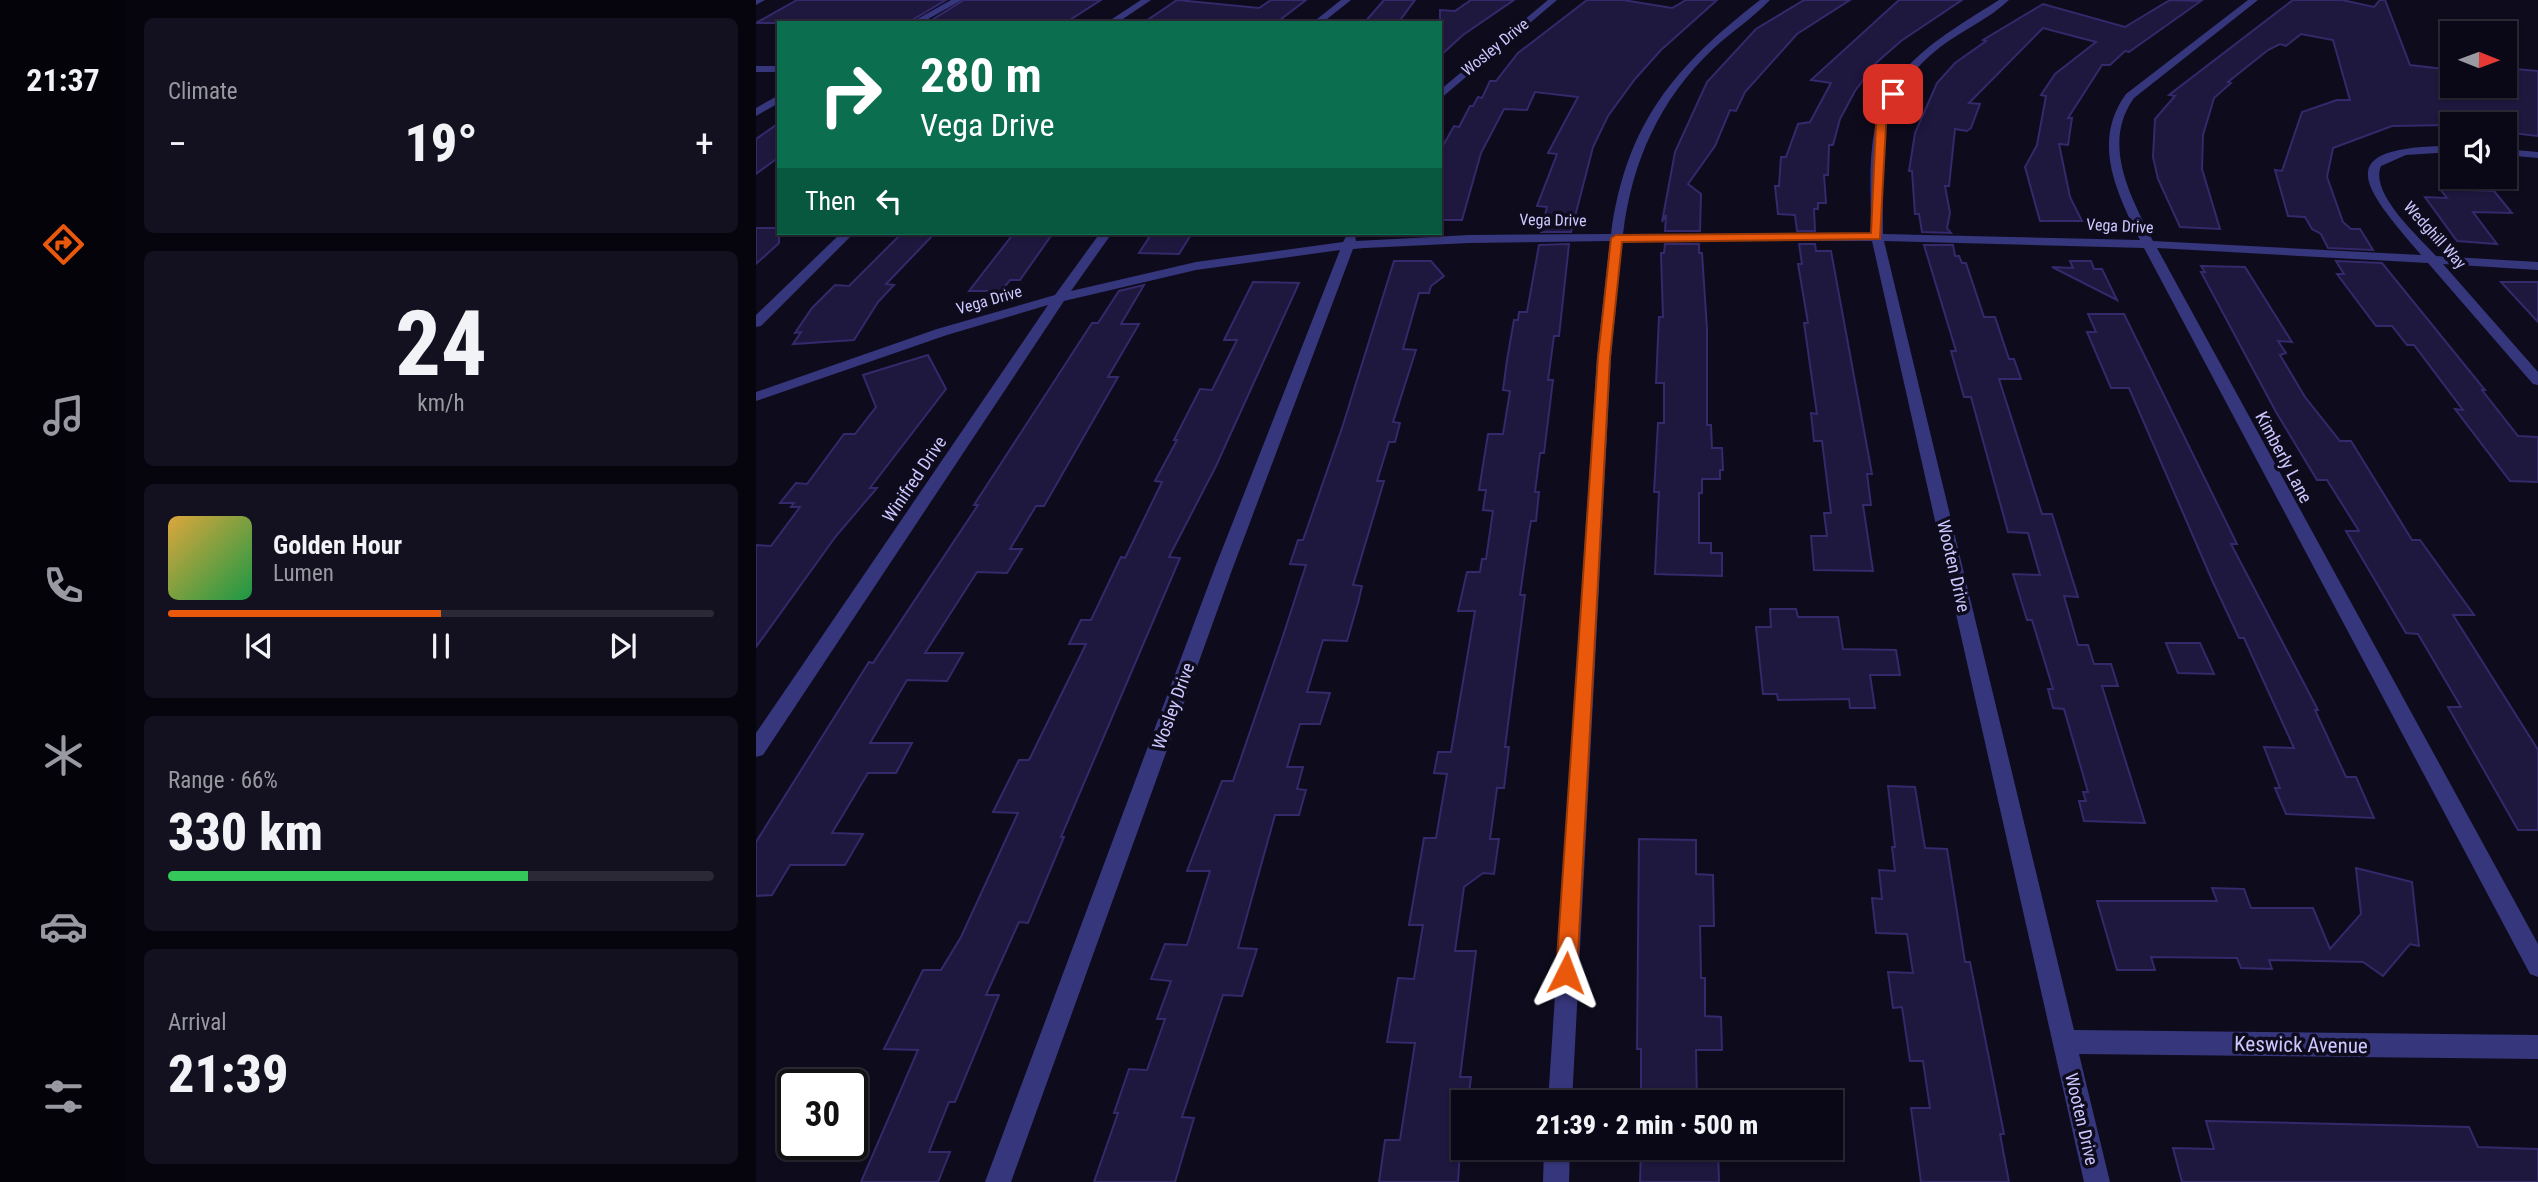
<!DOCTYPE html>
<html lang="en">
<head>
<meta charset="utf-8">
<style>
  body { margin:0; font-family:"Roboto Condensed",sans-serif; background:#13111f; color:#f1f3f6; height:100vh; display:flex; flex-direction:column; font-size:26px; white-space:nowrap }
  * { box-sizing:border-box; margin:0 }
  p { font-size:23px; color:#999aa1 }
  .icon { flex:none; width:38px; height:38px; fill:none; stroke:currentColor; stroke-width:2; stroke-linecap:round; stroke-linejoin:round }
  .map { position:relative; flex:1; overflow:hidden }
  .panel { display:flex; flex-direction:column; gap:18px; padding:18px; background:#06040c; width:630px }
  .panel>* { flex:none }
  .hud { position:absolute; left:21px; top:21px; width:665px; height:214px; border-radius:0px; box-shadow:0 2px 5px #0004,0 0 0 2px #2a2935; background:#0b6e4f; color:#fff; overflow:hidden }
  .needle { width:46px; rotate:91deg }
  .fabs { position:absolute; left:1684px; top:21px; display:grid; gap:14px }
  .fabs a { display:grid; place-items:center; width:77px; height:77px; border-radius:0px; background:#0a0816; box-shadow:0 2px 5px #0004,0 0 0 2px #2a2935; font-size:35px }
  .speed { position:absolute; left:21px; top:1069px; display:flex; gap:14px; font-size:35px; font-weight:700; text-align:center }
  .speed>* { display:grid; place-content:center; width:91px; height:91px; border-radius:50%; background:#0a0816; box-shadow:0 2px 5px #0004,0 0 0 2px #2a2935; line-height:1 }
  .speed .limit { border:4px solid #111; border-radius:10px; background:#fff; color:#111 }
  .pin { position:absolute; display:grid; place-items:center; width:60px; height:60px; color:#fff; margin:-30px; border-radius:14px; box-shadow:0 4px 10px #0006 }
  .me { position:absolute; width:77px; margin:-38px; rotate:3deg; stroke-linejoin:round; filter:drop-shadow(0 0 5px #0008) }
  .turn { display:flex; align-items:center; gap:24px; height:147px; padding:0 28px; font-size:32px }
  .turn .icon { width:91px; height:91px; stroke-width:2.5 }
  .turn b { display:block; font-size:49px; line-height:60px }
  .then { display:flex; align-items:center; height:66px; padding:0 28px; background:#0003; gap:14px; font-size:26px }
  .big { font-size:52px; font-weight:800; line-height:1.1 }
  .panel .widget { flex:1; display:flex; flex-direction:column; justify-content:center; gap:10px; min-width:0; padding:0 24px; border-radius:10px; background:#13111f }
  .panel .dial { align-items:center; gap:0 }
  .dial b { font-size:91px; line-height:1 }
  .song { display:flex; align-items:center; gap:21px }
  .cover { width:84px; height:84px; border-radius:10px; background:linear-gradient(135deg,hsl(40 70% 55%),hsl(140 70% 35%)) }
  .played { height:7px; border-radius:4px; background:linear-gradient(90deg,#ea580c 50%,#2a2935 50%) }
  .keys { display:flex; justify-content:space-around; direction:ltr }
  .heat { display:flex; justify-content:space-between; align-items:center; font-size:38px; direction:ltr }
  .charge { height:10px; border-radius:5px; background:linear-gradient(90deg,#34c759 66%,#2a2935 0) }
  .trip { position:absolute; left:695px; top:1090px; width:392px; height:70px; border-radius:0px; background:#0a0816; box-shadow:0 2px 5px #0004,0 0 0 2px #2a2935; font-weight:800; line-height:70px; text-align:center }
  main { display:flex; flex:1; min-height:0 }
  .tabs { display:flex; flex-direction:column; width:126px; justify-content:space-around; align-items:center; background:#040309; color:#999aa1 }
  .tabs .icon { width:49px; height:49px }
  .tabs .on { color:#ea580c }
  .tabs b { font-size:32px; color:#f1f3f6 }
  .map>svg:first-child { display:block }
</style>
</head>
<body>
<main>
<nav class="tabs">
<b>21:37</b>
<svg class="icon on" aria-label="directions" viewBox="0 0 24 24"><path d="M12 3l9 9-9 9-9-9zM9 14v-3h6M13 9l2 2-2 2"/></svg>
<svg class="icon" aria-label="music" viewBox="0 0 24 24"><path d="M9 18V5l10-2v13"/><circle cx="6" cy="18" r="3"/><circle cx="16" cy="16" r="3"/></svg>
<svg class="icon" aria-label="phone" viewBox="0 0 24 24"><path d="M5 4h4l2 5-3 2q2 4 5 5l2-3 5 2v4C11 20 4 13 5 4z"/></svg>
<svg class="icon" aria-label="climate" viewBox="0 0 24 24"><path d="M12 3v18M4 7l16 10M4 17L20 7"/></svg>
<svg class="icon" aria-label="car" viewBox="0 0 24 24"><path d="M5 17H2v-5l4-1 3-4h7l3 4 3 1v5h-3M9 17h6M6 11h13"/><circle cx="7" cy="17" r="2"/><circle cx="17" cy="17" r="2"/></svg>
<svg class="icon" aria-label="filters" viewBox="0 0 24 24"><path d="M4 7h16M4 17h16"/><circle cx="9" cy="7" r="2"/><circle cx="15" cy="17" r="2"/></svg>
</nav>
<section class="panel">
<div class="widget"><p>Climate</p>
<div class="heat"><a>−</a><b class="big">19°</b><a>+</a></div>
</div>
<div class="widget dial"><b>24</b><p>km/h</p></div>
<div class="widget">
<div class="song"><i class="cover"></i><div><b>Golden Hour</b><p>Lumen</p></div></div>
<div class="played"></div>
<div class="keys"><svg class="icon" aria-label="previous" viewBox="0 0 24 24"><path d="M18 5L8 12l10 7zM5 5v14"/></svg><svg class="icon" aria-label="pause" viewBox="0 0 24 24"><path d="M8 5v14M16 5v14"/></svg><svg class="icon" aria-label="next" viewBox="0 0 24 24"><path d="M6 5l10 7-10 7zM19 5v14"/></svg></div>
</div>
<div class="widget"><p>Range · 66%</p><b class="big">330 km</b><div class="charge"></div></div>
<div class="widget"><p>Arrival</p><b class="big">21:39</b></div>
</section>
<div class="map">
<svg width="1782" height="1182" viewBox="0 0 1782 1182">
  <rect width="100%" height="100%" fill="#0e0b1d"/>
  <!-- building -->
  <g fill="#1e173e" stroke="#34296a" stroke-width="2">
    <path d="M41 0H190L151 23H0Z"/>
    <path d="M208 0H345L309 23H171Z"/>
    <path d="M421 0 503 8 515 0H550L520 23H387Z"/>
    <path d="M628 0H659L642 23H608Z"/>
    <path d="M715 0H758L707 35 684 56V10L699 11Z"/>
    <path d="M831 0H867L916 8 930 0H961L905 50 879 79 852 116 837 147 815 232H785L791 207 781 206 801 154 792 153 822 97 779 92 771 110 748 109 725 153 706 220H684V151L698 126 703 127 714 106H717L722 97 726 98 734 81H740L762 53Z"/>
    <path d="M1048 0H1094L1041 34 989 92 980 111 974 110 959 146 932 184 945 194 944 231H909L910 215 906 222 919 152 951 82 1000 29Z"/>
    <path d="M1143 0H1206L1145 41 1120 63 1099 91 1084 119 1077 145H1073L1072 175H1068L1070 203H1062V209H1058L1059 231H1041L1039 215 1022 214 1019 186H1023L1025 157H1030L1042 124 1054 122 1075 83 1055 80Z"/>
    <path d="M1414 0 1445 1 1373 52 1369 51 1354 65H1346L1312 118H1316L1312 145 1303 144 1314 197 1326 221H1284L1269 167 1281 145 1290 96 1285 95 1299 74 1340 42 1287 28 1213 103 1224 104 1215 128 1211 131 1199 129 1193 186H1189L1194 213 1191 228 1195 233 1166 232 1163 214H1159L1156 171H1153L1159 133 1181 83 1199 63 1230 41 1227 40 1287 4 1369 27Z"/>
    <path d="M1537 0H1586L1618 7 1624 0H1629L1654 65 1696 70V86H1748V68L1782 71V136L1748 132V124L1636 126 1577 148 1571 177 1587 222 1595 229H1604L1617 250 1572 248 1565 234 1556 229 1549 217 1532 216 1519 170 1526 171 1546 112 1581 100H1594L1577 40 1545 34 1530 46 1524 44 1512 50 1472 82 1475 83 1458 98 1447 135 1446 169 1464 229 1424 227 1402 179 1397 157 1399 119 1419 96 1413 95Z"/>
    <path d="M23 123V157L0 174V139Z"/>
    <path d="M1684 189 1738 191 1756 213 1717 212 1741 244 1701 241 1669 197 1691 198Z"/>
    <path d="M0 228H23V243L0 264Z"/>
    <path d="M146 233H179L130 284 138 285 122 302 98 340 37 344 45 332 39 333 56 308 79 285 93 286Z"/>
    <path d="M258 233H297L264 280H254L245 291H213Z"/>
    <path d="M396 233H436L423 254 383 253Z"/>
    <path d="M813 244 803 336H798L792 380H797L788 453H784L779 492H783L780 521H775L773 532 764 595H769L749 747H753L748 788H741L734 839H743L738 874 727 873 708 887 699 951H720L704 1077H715L712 1102H707L702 1182H623L629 1140H644L659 1043 631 1042 642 978 658 979 667 925H653L668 838H680L691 774 678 773 682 752H695L719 611H702L711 572H724L726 559H730L737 511 727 510 730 490H723L732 434H747L754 391 747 390 751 360 758 320H762L763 312H771L783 245Z"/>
    <path d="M909 244H943V253H946L951 329V425H955L956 448H966L967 470H964V479H946V493H943V543H955V553H966V576L899 574 903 492H898L902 423H908V383H900L903 317H907L905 253H908Z"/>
    <path d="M1043 244H1059L1060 251H1075L1116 474H1111L1115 505H1107L1117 571 1058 570 1055 536H1071L1068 513H1075L1066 441H1058L1055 413 1061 414 1048 323H1052L1042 264H1046Z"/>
    <path d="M1168 245H1197L1199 256H1203L1206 263H1210L1228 317H1239L1253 359H1258L1265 379H1243L1286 514H1296L1322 597 1308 596 1322 645H1332L1338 664H1355L1362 686H1346L1389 823 1328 821 1323 801H1330L1327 792H1332L1308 709 1297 708 1292 689H1297L1276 620H1271L1257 574 1284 575 1272 533 1252 532 1215 397H1208L1195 351H1200Z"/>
    <path d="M638 261H675L688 276 675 286 673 293H663L647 349 660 350 637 422 644 423 639 442H633L621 481H628L597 585 606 586 602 603 591 641 567 640 551 692 574 693 564 724H544L531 767H547L541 789 550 790 543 815H519L482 948 501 949 486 996 467 995 426 1117 438 1118 419 1182H338L362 1113H358L373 1069 391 1070 409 1019H401L415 981 395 979 409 944 431 945 454 871H431L466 781H477L526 639 550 565 534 564 542 540H547L587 425Z"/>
    <path d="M1314 261H1335L1338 269H1346L1361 300 1296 267 1317 268Z"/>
    <path d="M1580 261 1626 263 1729 390H1726L1762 436 1782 437V482L1754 481 1699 409 1707 410 1658 345H1651L1636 326H1620L1581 274H1588Z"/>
    <path d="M1445 266 1489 267 1536 342 1522 341 1530 353 1524 355 1549 397 1584 441H1595L1656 540H1664L1718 615H1697L1782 750V830H1762L1692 707H1705L1662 634 1650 633 1590 531H1603L1571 480H1561L1520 412 1445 272H1449Z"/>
    <path d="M497 282 543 283 460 466 413 557 424 558 305 837H308L272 923 263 922 230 995H243L199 1102H193L173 1152H194L182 1182H105L162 1050 128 1049 167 970H185L205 937 262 813 237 812 263 760H273L330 644H313L325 620H335L365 557 369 558 406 482 399 481 421 440H418L444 389 456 390 481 340H468Z"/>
    <path d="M1745 282H1782V322Z"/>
    <path d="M388 285 365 324H383L352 377H362L288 506H280L254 549H266L251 573 221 572 169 653H207L191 681 151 680 114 743H156L140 773H112L76 833 107 834 89 865H34L16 895 0 896V842L113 662 117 663 222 505H218L336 323H342L363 291Z"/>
    <path d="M1332 314H1368L1481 544H1475L1562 710H1559L1590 777H1600L1618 818 1530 814 1519 788H1524L1508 747 1538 748 1488 638H1483L1456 580 1373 388H1355L1331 332H1340Z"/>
    <path d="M172 355 190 389 114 488H121L80 536 0 647V545L15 546 44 507H35L38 503H24L40 483 51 484 88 434H99L120 407 107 375Z"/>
    <path d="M1014 609H1040L1042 617H1082L1087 649 1140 650 1144 675H1114L1119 708H1094L1093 699 1022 700 1021 694H1007L1000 627H1015Z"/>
    <path d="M1410 643H1444L1458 674 1422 673Z"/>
    <path d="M1132 786 1159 787 1169 848 1191 849 1209 962H1214L1248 1134H1244L1253 1182H1165L1155 1108H1174L1167 1061H1154L1146 1007 1137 1008 1132 972 1157 973 1151 934 1120 933 1116 898 1126 899 1123 870 1139 871 1136 847H1139Z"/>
    <path d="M883 839 940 840V874L957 875 958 926H944L945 978H949V1016L965 1017 966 1050H940L941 1102H885V1049H881Z"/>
    <path d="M1600 868 1656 882 1663 946 1654 944 1627 976 1607 962 1513 960 1516 969 1485 968 1481 958 1395 957 1399 970H1361L1341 901H1461L1456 888 1488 889 1495 908H1557L1574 949 1605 914Z"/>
    <path d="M1450 1121 1713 1127 1722 1147 1782 1149V1182H1426L1417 1148 1458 1149Z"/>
    <path d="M885 1148H962L963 1182H884Z"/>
  </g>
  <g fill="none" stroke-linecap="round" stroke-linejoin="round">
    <!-- minor -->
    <g fill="#36367c" fill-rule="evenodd">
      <path d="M0 0H9L0 5Z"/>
      <path d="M195 0H206L165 23H154Z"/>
      <path d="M385 0H395L361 23H350Z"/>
      <path d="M585 0H595L566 23H556Z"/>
      <path d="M792 0H801L684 99V90Z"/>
      <path d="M1004 0H1014C997 18 975 32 957 49 904 99 876 161 867 234H1115C1115 198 1112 162 1119 127 1132 64 1193 32 1243 0H1253C1233 19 1205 31 1183 48 1115 102 1127 157 1127 234L1384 240C1361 193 1335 142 1370 94L1492 0H1502L1378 98C1345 144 1375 197 1397 241L1665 255C1608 188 1570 146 1696 146V152L1650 155 1625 166C1613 193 1663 237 1680 256L1782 262V270L1687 264 1782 372V385L1777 384 1672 263 1401 248 1782 944V977L1774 974 1388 248 1128 241 1318 1030 1782 1035V1059L1323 1054 1354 1182H1328L1116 241H866L855 357 816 1102H792L841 357 854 241 713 243 609 248 597 249 476 570 255 1182H229L458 570 584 250 440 270 308 301 7 755 0 757V733L292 305 191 335 0 401V392L181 329 299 295 344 233H356L315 291 440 262 587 242 591 235H599L600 241 713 235 855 234C870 123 919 66 1004 0Z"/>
      <rect x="0" y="66" width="23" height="6"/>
      <path d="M23 95V103L0 116V108Z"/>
      <path d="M1748 149 1782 152V158L1748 155Z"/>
      <path d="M85 233H98L5 326 0 327V315Z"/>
      <path d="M788 1148H814L813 1182H787Z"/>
    </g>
  </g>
  <!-- route -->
  <path fill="#ea580c" stroke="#983908" stroke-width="2" d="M1137 91 1142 94 1133 108 1130 125 1124 239 866 242 854 357 821 973 818 980 810 983 803 980 800 973 842 357 855 238 860 235 1115 233 1120 125 1124 108Z"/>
  <g text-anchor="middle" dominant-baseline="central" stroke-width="7" stroke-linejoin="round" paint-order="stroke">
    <!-- far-street labels -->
    <g font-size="16" fill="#ccc7ff" stroke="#0e0b1d">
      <text transform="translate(739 47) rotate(-39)">Wosley Drive</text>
      <text transform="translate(797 220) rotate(1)">Vega Drive</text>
      <text transform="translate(1364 226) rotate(3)">Vega Drive</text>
      <text transform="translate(1679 235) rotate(48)">Wedghill Way</text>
      <text transform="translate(233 300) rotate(-16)">Vega Drive</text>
    </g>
    <!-- street labels -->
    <g font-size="18" fill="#ccc7ff" stroke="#0e0b1d">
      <text transform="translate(1528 457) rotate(62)">Kimberly Lane</text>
      <text transform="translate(158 479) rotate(-56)">Winifred Drive</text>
      <text transform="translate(1198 566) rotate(77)">Wooten Drive</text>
      <text transform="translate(417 706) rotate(-70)">Wosley Drive</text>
      <text transform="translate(1326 1119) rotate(77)">Wooten Drive</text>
    </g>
    <!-- near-street labels -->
    <g font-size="21" fill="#ccc7ff" stroke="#0e0b1d">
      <text transform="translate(1545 1045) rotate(1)">Keswick Avenue</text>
    </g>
  </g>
</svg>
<div class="fabs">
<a><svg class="needle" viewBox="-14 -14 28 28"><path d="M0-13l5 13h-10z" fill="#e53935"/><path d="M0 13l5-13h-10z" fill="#999aa1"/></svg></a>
<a><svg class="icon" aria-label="sound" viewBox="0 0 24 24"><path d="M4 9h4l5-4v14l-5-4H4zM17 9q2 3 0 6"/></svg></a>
</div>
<div class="speed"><div class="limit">30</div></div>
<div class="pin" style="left:1137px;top:94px;background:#d93025"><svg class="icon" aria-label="arrive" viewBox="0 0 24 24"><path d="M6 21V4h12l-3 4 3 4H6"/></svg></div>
<svg class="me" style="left:810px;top:973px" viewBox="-20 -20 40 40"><path d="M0-17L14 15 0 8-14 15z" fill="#ea580c" stroke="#fff" stroke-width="4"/></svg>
<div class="trip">21:39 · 2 min · 500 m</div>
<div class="hud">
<div class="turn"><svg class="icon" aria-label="right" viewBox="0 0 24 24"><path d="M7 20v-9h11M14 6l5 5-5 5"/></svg><div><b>280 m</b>Vega Drive</div></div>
<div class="then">Then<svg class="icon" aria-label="left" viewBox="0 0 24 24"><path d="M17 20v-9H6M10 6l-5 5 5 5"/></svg></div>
</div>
</div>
</main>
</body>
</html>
